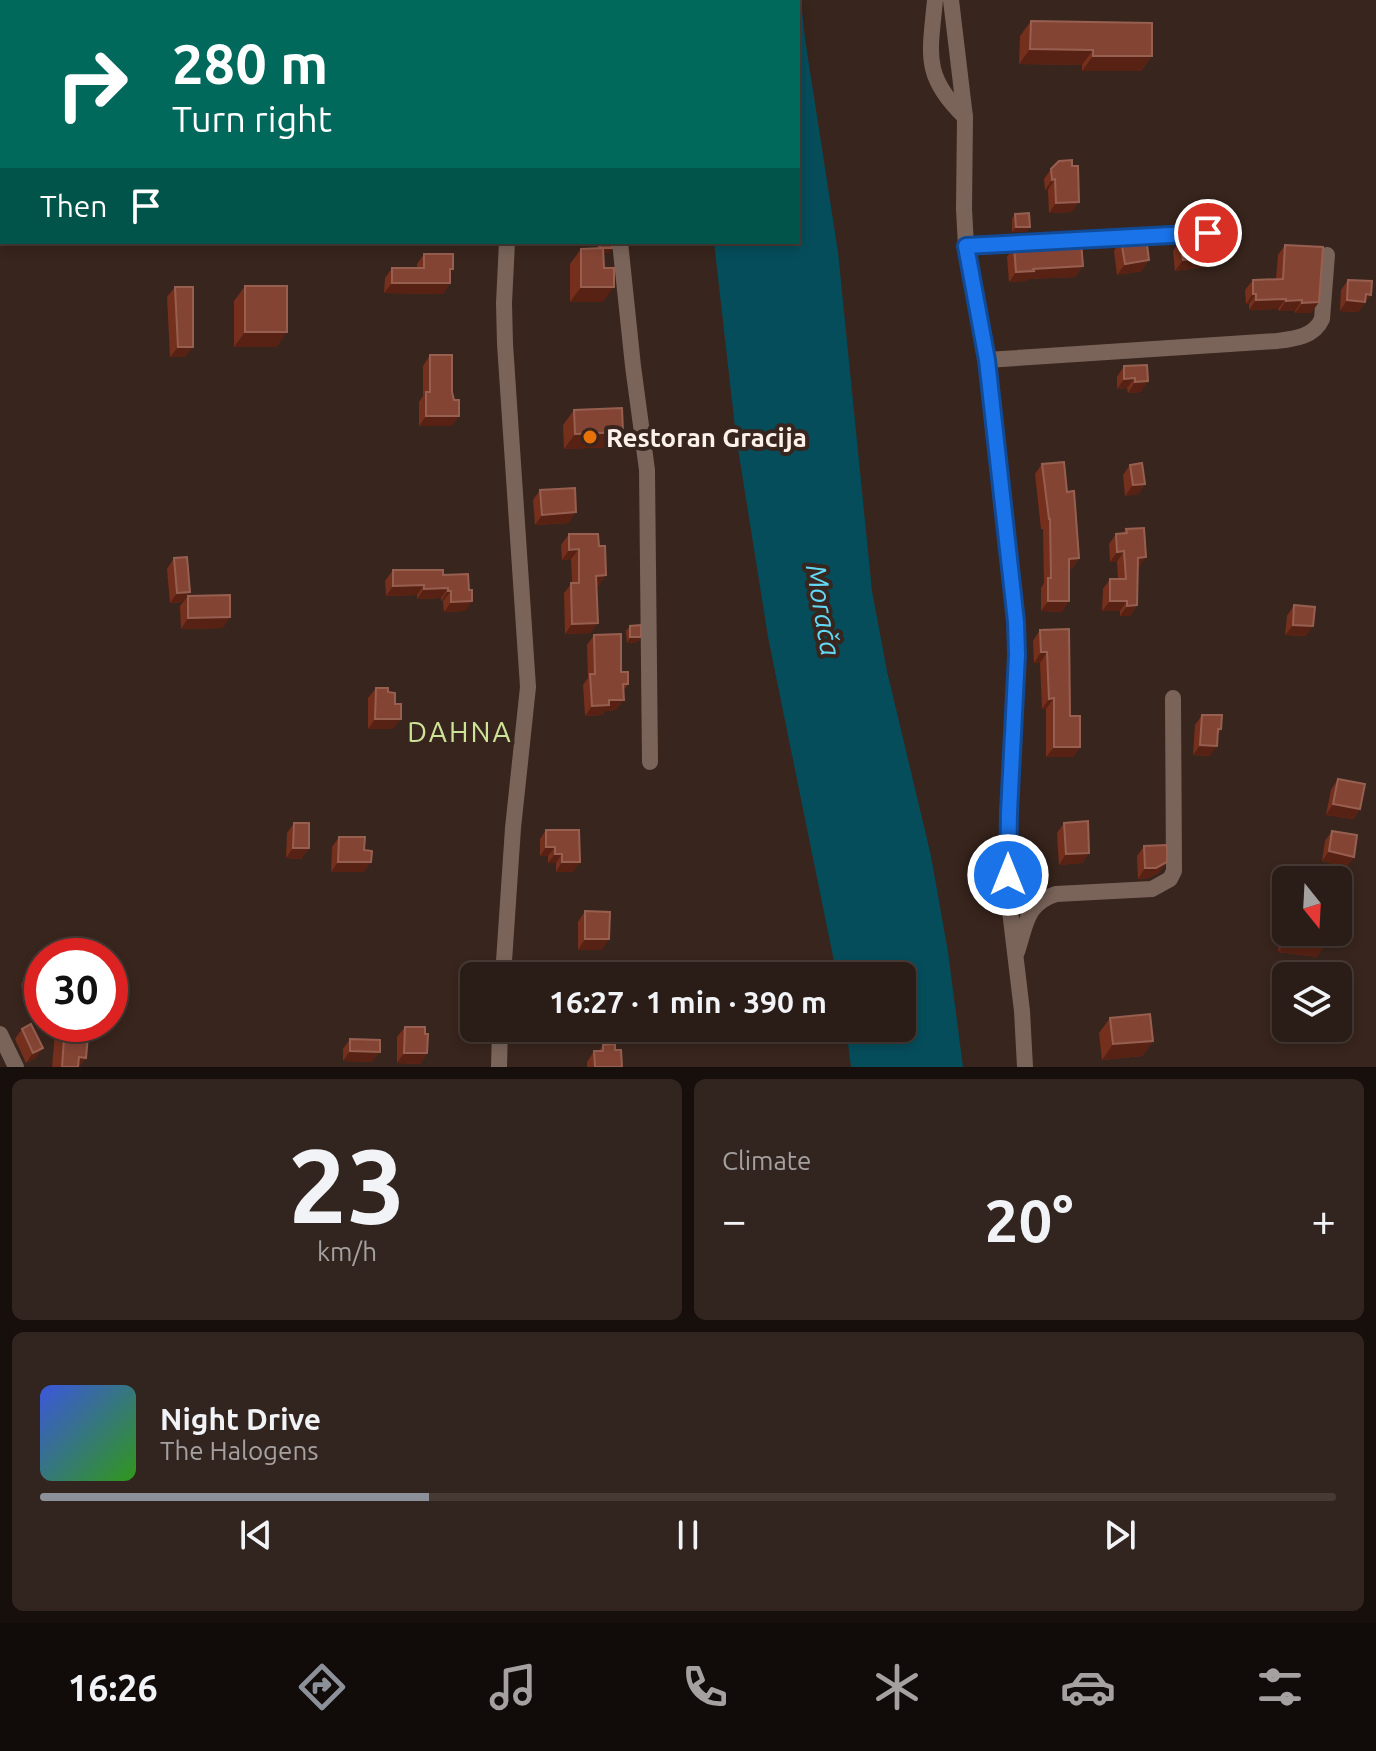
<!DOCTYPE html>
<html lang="en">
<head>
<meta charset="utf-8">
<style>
  body { margin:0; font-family:Ubuntu,sans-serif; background:#32251f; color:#f1f3f6; height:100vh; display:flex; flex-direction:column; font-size:30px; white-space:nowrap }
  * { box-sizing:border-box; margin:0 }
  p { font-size:26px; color:#a5a1a1 }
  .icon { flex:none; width:44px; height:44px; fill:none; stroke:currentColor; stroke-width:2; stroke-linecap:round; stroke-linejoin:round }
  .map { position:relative; height:1067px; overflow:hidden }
  .panel { display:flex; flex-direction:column; gap:12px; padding:12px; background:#170f0c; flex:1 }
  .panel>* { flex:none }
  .hud { position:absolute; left:0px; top:0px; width:800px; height:244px; box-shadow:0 4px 12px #0003,0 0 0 2px #463a35; background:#00695c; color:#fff; overflow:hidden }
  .needle { width:52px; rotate:162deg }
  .buttons { position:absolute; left:1272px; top:866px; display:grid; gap:16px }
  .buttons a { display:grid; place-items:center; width:80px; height:80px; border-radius:12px; background:#2a1c16; box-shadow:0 4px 12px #0003,0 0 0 2px #463a35; font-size:40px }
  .speed { position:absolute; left:24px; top:938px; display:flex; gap:16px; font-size:40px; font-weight:700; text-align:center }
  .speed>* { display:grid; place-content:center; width:104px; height:104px; border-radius:50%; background:#2a1c16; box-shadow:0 4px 12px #0003,0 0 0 2px #463a35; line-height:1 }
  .speed .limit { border:12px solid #d22; background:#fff; color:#111 }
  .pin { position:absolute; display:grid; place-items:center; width:68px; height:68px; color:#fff; margin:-34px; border:4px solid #fff; border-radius:50%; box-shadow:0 2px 8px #0007 }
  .me { position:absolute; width:88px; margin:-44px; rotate:0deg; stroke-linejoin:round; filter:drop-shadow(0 0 6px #0008) }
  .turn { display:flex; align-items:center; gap:28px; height:168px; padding:0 40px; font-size:36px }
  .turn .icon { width:104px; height:104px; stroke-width:2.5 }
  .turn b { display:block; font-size:56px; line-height:68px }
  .then { display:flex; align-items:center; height:76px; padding:0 40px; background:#0003; gap:16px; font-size:30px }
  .big { font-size:60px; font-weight:700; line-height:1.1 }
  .panel .tile { flex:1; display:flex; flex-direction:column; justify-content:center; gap:12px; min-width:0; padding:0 28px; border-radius:12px; background:#32251f }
  .panel .dial { align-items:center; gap:0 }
  .dial b { font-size:104px; line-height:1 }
  .song { display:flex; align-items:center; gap:24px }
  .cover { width:96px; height:96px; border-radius:12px; background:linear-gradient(135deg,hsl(230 70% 55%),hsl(110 70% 35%)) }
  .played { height:8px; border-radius:4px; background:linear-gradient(90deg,#8c9099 30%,#463a35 30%) }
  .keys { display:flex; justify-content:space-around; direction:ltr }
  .heat { display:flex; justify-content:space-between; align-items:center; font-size:44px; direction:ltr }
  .panel .tiles { flex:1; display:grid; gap:12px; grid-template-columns:1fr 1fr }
  .tile:last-child { grid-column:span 2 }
  .trip { position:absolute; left:460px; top:962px; width:456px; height:80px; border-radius:12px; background:#2a1c16; box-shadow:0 4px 12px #0003,0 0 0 2px #463a35; font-weight:700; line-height:80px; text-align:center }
  .tabs { display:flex; height:128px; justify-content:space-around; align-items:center; background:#110b09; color:#a5a1a1 }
  .tabs .icon { width:56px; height:56px }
  .tabs .selected { color:#8c9099 }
  .tabs b { font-size:36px; color:#f1f3f6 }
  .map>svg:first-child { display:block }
</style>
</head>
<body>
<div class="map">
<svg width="1376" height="1067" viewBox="0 0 1376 1067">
  <rect width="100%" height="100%" fill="#38251d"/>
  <!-- water -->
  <path fill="#064d5b" d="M667 0H801L805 39 838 252 872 591 887 671 931 856 948 952 963 1067H851L846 1028H902V976H837L768 637 736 436 714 242H798V2H667Z"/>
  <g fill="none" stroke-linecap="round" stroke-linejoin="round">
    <!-- minor -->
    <g stroke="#7a645a" stroke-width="16">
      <path d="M506 0V2"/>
      <path d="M935 0C930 54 922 76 965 117"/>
      <path d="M951 0 965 117 964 209 966 246 987 360 1016 622 1017 655 1009 812 1008 894 1022 1011 1025 1067"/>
      <path d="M620 242 633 366 647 470 650 762"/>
      <path d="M966 246 1208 233"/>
      <path d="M987 360 1277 341C1294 339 1314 337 1322 319L1327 255"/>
      <path d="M1017 952C1026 925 1026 903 1056 894L1152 889 1170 879 1174 871 1173 698"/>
      <path d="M503 976 513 828 528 687 505 344 504 303 507 242"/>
      <path d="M0 1034 16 1067"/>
      <path d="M499 1067 500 1028"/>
    </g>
  </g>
  <!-- wall -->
  <g fill="#752f1d">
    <path d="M1031 21 1152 56 1141 71H1082V65L1019 64 1020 36Z"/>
    <path d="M1051 169 1072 212 1049 213 1048 190H1045L1044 179Z"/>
    <path d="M1015 214 1030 227 1026 232H1012V219Z"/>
    <path d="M1121 240 1142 271 1117 275 1114 251Z"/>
    <path d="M1180 240 1203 267 1175 271 1173 251Z"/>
    <path d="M597 242H612L609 253H604L603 302H570V264L581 249 597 248Z"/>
    <path d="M1021 244 1083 266 1075 277 1028 279 1026 281 1009 282 1007 257 1014 247 1019 246Z"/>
    <path d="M1285 245 1319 302 1311 313H1295V311H1279L1278 309 1249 310V304H1246L1245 290 1253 280 1276 279 1278 255Z"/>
    <path d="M424 254 450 274V283L443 294 384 293 385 278 392 268H417V264Z"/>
    <path d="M1348 280 1371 295 1358 312 1340 311 1341 290Z"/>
    <path d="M245 286 277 347H234V301Z"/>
    <path d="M175 287 185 357H170L167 297Z"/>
    <path d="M430 355 452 392V426H419V402L423 396V366Z"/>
    <path d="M1147 365 1141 392 1128 393 1127 388 1117 389V377L1124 366Z"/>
    <path d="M574 410 613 447 564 449 563 425Z"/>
    <path d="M1042 464 1067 492 1079 558 1072 569H1069L1062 612 1041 611V588L1044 583 1043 529H1041L1035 474Z"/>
    <path d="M1130 465 1145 484 1138 494 1125 496 1123 475Z"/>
    <path d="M540 490 569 523 535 525 533 500Z"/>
    <path d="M1126 529 1139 568H1137V605L1130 616H1120V611H1102L1103 589 1110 579H1118L1117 562H1110L1109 544 1116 534 1123 533Z"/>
    <path d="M569 534H598L599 586H596L598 623 590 633 565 634 564 593 572 583 571 559 562 560 561 545Z"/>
    <path d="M174 558 190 592 183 602 170 603 167 569Z"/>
    <path d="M393 570 443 575 465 611 444 612 443 601H441V598L417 599V595L386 596 385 581Z"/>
    <path d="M188 596 223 628 181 629 180 606Z"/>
    <path d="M1294 605 1306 636 1285 635 1287 616Z"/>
    <path d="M630 626 641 637 638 642 627 643 626 631Z"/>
    <path d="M1040 630 1080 747 1073 757H1046V709H1042L1040 663H1034L1033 641Z"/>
    <path d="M594 635 628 684 623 691 616 710 605 711 602 715 585 716 583 685 588 678 587 645Z"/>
    <path d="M376 688 393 729H368V698Z"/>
    <path d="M1202 715 1221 729 1218 734 1210 756 1193 755 1195 725Z"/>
    <path d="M1338 779 1360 809 1353 819 1326 815 1331 790Z"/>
    <path d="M294 823 309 848 301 859 286 858 287 833Z"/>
    <path d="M1064 823 1089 853 1082 863 1059 865 1057 833Z"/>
    <path d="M546 830 573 872H556V863H548V856H540V839Z"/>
    <path d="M1332 831 1354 857 1346 867 1322 861 1325 841Z"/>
    <path d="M339 837 364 850V872H331L332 847Z"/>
    <path d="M1144 846 1160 872 1149 878 1138 879 1137 856Z"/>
    <path d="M585 911 602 950H578V922Z"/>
    <path d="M1286 923V932H1326L1317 957 1278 952 1281 930Z"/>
    <path d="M24 979 42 986V993L40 997 24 1000 21 984Z"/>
    <path d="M1110 1018 1153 1041 1142 1056 1102 1060 1099 1033Z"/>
    <path d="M61 1024H93L87 1043 86 1058 79 1067H52L55 1033Z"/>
    <path d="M405 1027 427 1053 420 1064 397 1063V1037Z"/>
    <path d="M22 1029 36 1058 26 1063 15 1039Z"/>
    <path d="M350 1039 372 1062 343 1061V1049Z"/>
    <path d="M603 1045 615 1050 622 1067H587V1062L594 1051H599Z"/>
  </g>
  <!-- shaded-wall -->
  <g fill="#572214">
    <path d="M1030 49 1093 50 1082 65 1019 64Z"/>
    <path d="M1093 56H1152L1141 71H1082Z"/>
    <path d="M1055 179 1048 190H1045L1052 180Z"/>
    <path d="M1079 202 1072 212 1049 213 1056 203Z"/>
    <path d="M1016 227H1030L1026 232H1012Z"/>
    <path d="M600 248H612L609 253H597Z"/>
    <path d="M1210 257 1203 267 1175 271 1183 260Z"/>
    <path d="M1149 260 1142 271 1117 275 1125 264Z"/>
    <path d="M1083 266 1075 277 1028 279 1026 281 1009 282 1016 272 1033 269Z"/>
    <path d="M392 283H450L443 294 384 293Z"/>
    <path d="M581 287H614L603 302H570Z"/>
    <path d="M1253 294H1256L1249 304H1246Z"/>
    <path d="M1366 294 1371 295 1358 312 1340 311 1347 300Z"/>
    <path d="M1286 299 1278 309 1249 310 1256 300Z"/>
    <path d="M1302 300 1295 311H1279L1286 301Z"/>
    <path d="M1319 302 1311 313H1295L1302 303Z"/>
    <path d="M245 332H287L277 347H234Z"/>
    <path d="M178 347H193L185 357H170Z"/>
    <path d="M1135 378 1127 388 1117 389 1124 379Z"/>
    <path d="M1148 381 1141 392 1128 393 1135 382Z"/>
    <path d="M426 416H459L452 426H419Z"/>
    <path d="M623 432 613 447 564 449 575 434Z"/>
    <path d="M1145 484 1138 494 1125 496 1133 485Z"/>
    <path d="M576 512 569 523 535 525 542 515Z"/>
    <path d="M579 549 571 559 562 560 569 550Z"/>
    <path d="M1124 551 1117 562H1110L1117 552Z"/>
    <path d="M1146 557 1139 568H1130L1138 558Z"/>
    <path d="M1079 558 1072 569H1062L1069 559Z"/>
    <path d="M606 575 599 586H588L596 576Z"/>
    <path d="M424 585 417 595 386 596 393 586Z"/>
    <path d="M448 588 441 598 417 599 424 589Z"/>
    <path d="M448 591H451L443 601H441Z"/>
    <path d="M190 592 183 602 170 603 177 593Z"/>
    <path d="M472 601 465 611 444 612 451 602Z"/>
    <path d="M1048 601H1069L1062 612 1041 611Z"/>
    <path d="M1110 601H1127L1120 611H1102Z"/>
    <path d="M1137 605 1130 616H1120L1127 606Z"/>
    <path d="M230 617 223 628 181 629 188 618Z"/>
    <path d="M598 623 590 633 565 634 572 624Z"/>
    <path d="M1293 625 1313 626 1306 636 1285 635Z"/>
    <path d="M630 637H641L638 642 627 643Z"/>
    <path d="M1041 652H1047L1040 663H1034Z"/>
    <path d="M1054 698 1046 709H1042L1049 699Z"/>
    <path d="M609 700H624L616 710 605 711 602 715 585 716 592 706Z"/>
    <path d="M375 719H401L393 729H368Z"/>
    <path d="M1200 745 1217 746 1210 756 1193 755Z"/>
    <path d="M1054 747H1080L1073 757H1046Z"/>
    <path d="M1333 804 1360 809 1353 819 1326 815Z"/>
    <path d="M546 847H555L548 856H540Z"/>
    <path d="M293 848H309L301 859 286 858Z"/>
    <path d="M1329 851 1354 857 1346 867 1322 861Z"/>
    <path d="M1089 853 1082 863 1059 865 1066 854Z"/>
    <path d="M555 854H562L556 863H548Z"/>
    <path d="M338 862H371L364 872H331Z"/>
    <path d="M562 862H580L573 872H556Z"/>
    <path d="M1167 862 1160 872 1149 878 1138 879 1145 868Z"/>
    <path d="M585 939H609L602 950H578Z"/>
    <path d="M1286 942 1324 947 1317 957 1278 952Z"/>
    <path d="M42 992 40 997 24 1000 28 995Z"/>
    <path d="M1153 1041 1142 1056 1102 1060 1113 1044Z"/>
    <path d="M43 1048 36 1058 26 1063 33 1053Z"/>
    <path d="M350 1051 380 1052 372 1062 343 1061Z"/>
    <path d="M404 1053H427L420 1064 397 1063Z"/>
    <path d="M79 1057 86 1058 79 1067H72Z"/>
  </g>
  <!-- building -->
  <g fill="#844434" stroke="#975f50" stroke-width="2">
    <rect x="279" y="0" width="23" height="2"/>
    <path d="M1031 21 1152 23V56H1093V50L1030 49Z"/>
    <path d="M1072 160V166H1078L1079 202 1056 203 1055 179 1052 180 1051 169 1059 161Z"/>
    <path d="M1029 213 1030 227H1016L1015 214Z"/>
    <path d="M1146 237 1149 260 1125 264 1121 240Z"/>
    <path d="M1208 237 1210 257 1183 260 1180 240Z"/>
    <path d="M1081 241 1083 266 1033 269 1034 271 1016 272 1014 247 1021 246V244Z"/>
    <rect x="600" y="242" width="12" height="6"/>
    <path d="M1285 245 1323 247 1319 302 1302 303V300L1286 301V299L1256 300V294H1253V280L1283 279Z"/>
    <path d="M603 248 604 268H614V287H581V249Z"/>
    <path d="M424 254H453V269H450V283H392V268H424Z"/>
    <path d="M1348 280 1372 281 1371 295 1366 294 1365 302 1347 300Z"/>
    <rect x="245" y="286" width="42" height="46"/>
    <path d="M175 287H193V347H178Z"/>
    <path d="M430 355H452V392L454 400H459V416H426V392H430Z"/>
    <path d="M1147 365 1148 381 1135 382V378L1124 379V366Z"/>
    <path d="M622 408 623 432 575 434 574 410Z"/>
    <path d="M1064 462 1067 492 1074 491 1079 558 1069 559V601H1048V578H1051L1050 519H1049L1042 464Z"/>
    <path d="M1142 463 1145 484 1133 485 1130 465Z"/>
    <path d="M575 488 576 512 542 515 540 490Z"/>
    <path d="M1144 528 1146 557 1138 558 1137 605 1127 606V601H1110V579H1126L1124 551 1117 552 1116 534 1127 533 1126 529Z"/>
    <path d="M569 534H598L599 546H605L606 575 596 576 598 623 572 624 571 583H579V549L569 550Z"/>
    <path d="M187 557 190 592 177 593 174 558Z"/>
    <path d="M393 570H443V575L468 574 469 590H472V601L451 602V591H448V588L424 589V585L393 586Z"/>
    <path d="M230 595V617L188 618V596Z"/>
    <path d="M1294 605 1315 607 1313 626 1293 625Z"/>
    <path d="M641 625V637H630V626Z"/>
    <path d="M1069 629 1070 716H1080V747H1054V698L1049 699 1047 652H1041L1040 630Z"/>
    <path d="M621 634V672H628V684H623L624 700H609V705L592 706 590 674H595L594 635Z"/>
    <path d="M376 688H388V692L395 693V704H401V719H375Z"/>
    <path d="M1202 715H1222L1221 729H1218L1217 746 1200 745Z"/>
    <path d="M1338 779 1365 784 1360 809 1333 804Z"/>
    <path d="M1088 821 1089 853 1066 854 1064 823Z"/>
    <path d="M294 823H309V848H293Z"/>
    <path d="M546 830H579L580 862H562V854H555V847H546Z"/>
    <path d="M1332 831 1357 835 1354 857 1329 851Z"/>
    <path d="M339 837H365L364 850 372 851 371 862H338Z"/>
    <path d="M1167 845V862L1156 868H1145L1144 846Z"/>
    <path d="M585 911 610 912 609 939H585Z"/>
    <path d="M1287 932H1326L1324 947 1286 942Z"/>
    <path d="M40 975 42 992 28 995 24 979Z"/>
    <path d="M1150 1014 1153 1041 1113 1044 1110 1018Z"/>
    <path d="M31 1024 43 1048 33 1053 22 1029Z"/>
    <path d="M65 1024H93L92 1036H88L86 1058 79 1057 78 1067H62Z"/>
    <path d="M405 1027H425V1034H428L427 1053H404Z"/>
    <path d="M350 1039 380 1040V1052L350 1051Z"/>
    <path d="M615 1044V1050H621L622 1067H595L594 1051H603V1045Z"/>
  </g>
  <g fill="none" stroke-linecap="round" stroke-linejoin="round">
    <!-- route casing -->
    <g stroke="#114b97" stroke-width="20">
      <path id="route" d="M1008 875 1009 812 1017 655 1016 622 987 360 966 246 1208 233"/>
    </g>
    <!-- route -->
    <use href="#route" stroke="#1a73e8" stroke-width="14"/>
  </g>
  <!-- markers -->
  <circle fill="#e8710a" stroke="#38251d" stroke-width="3" cx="590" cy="437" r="8"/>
  <g text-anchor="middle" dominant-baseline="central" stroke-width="8" stroke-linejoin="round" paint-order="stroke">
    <!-- poi labels -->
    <g font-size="26" font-weight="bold" fill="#fdf1eb" stroke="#38251d" text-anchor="start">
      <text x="606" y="437">Restoran Gracija</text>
    </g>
    <!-- water labels -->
    <g font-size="28" font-style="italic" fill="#62d8f4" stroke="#38251d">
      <text transform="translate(824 610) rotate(80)">Morača</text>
    </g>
    <!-- neighbourhood labels -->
    <g font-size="28" letter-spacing="2" fill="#cde398" stroke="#38251d">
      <text x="460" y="731">DAHNA</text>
    </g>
  </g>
</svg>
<div class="buttons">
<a><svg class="needle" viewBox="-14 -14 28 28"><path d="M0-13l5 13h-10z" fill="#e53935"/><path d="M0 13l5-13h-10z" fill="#a5a1a1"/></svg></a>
<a><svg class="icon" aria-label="layers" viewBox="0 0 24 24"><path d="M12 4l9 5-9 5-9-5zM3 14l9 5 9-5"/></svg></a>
</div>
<div class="speed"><div class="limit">30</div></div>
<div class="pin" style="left:1208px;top:233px;background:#d93025"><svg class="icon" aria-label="arrive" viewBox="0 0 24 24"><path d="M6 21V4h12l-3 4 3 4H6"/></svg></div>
<svg class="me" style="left:1008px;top:875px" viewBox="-20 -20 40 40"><circle r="17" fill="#1a73e8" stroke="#fff" stroke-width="3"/><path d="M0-11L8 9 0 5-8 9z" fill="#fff"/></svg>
<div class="trip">16:27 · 1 min · 390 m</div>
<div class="hud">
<div class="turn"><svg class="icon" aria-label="right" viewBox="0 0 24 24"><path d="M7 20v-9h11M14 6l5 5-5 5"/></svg><div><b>280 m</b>Turn right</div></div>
<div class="then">Then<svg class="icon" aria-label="arrive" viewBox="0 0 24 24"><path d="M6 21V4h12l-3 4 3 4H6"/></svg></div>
</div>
</div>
<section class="panel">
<div class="tiles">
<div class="tile dial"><b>23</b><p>km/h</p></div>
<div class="tile"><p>Climate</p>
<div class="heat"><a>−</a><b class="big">20°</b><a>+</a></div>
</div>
<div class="tile">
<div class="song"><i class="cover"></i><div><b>Night Drive</b><p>The Halogens</p></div></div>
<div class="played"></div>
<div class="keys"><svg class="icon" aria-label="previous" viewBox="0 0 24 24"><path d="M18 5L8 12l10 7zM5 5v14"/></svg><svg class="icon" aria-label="pause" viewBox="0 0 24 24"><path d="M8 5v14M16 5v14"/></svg><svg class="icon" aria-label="next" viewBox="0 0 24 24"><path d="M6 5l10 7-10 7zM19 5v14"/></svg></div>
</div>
</div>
</section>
<nav class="tabs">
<b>16:26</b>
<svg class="icon selected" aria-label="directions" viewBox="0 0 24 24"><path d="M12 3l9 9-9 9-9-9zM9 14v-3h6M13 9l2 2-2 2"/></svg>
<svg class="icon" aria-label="music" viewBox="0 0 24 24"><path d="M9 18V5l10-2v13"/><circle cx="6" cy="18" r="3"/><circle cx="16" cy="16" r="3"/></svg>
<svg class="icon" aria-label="phone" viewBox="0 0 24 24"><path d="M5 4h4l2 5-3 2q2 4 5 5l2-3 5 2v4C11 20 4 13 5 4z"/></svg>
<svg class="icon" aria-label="climate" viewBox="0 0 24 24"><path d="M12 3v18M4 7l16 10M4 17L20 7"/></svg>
<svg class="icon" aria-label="car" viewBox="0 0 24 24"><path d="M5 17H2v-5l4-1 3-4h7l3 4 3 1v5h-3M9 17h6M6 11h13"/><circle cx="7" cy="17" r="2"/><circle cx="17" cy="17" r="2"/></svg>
<svg class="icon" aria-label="filters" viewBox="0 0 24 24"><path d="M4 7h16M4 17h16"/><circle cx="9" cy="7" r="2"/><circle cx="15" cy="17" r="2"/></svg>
</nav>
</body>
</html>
